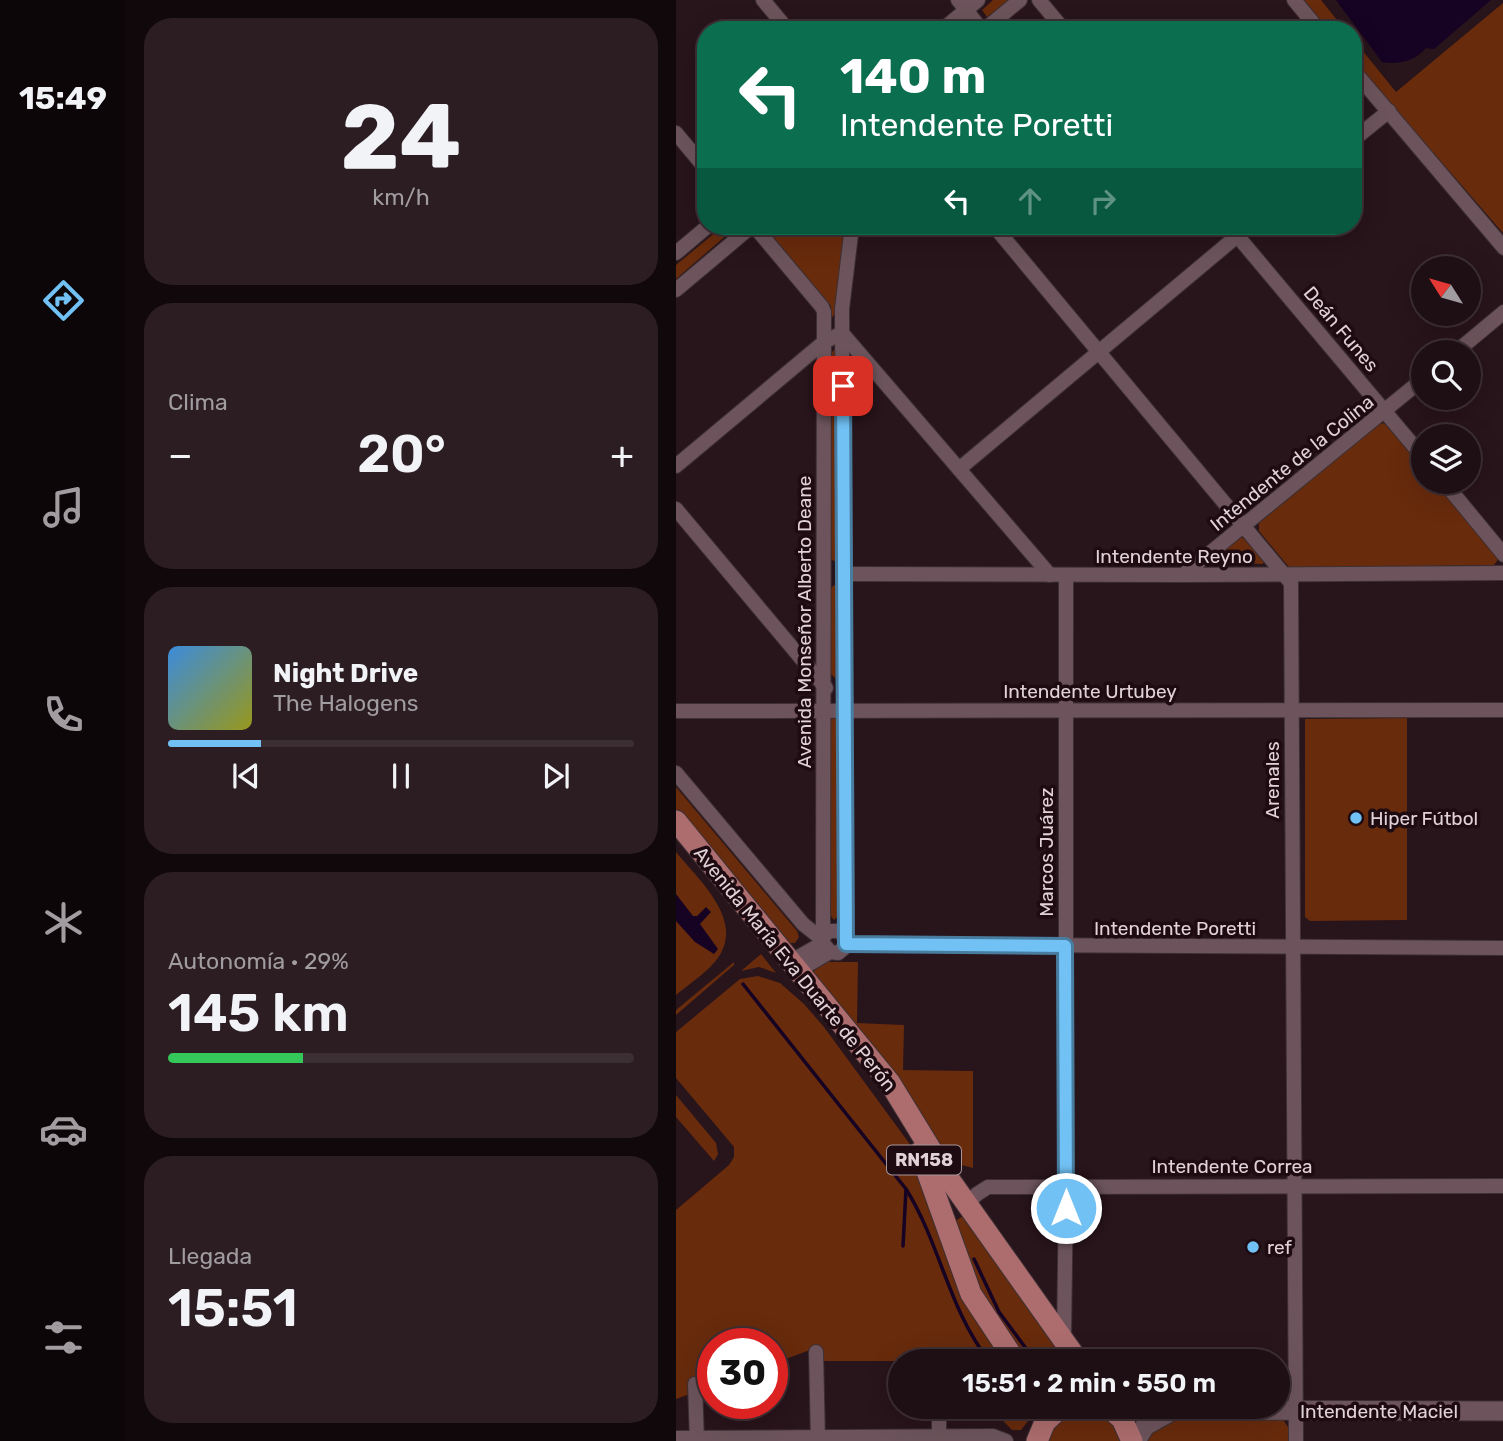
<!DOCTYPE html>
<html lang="es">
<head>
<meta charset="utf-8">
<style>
  body { margin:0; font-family:Rubik,sans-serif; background:#2b1d22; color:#f1f3f6; height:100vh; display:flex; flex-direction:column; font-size:26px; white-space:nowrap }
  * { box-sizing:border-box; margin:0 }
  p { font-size:23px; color:#a19ca0 }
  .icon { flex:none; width:38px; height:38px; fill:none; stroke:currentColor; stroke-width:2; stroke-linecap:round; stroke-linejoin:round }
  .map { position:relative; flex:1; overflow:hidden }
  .sheet { display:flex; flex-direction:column; gap:18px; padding:18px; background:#10080b; width:550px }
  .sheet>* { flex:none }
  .guide { position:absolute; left:21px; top:21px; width:665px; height:214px; border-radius:28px; box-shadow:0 7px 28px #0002,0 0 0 2px #3c2f34; background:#0b6e4f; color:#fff; overflow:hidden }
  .needle { width:46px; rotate:307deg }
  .fabs { position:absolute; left:735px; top:256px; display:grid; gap:14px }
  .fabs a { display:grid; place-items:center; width:70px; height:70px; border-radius:50%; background:#1e0f14; box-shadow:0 7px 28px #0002,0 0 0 2px #3c2f34; font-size:35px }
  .speed { position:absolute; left:21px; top:1328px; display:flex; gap:14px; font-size:35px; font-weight:700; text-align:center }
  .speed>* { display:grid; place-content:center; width:91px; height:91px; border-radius:50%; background:#1e0f14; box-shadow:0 7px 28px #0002,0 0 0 2px #3c2f34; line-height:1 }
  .speed .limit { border:10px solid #d22; background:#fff; color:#111 }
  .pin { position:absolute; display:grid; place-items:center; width:60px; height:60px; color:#fff; margin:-30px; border-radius:14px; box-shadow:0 4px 10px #0006 }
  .me { position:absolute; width:77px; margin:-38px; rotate:0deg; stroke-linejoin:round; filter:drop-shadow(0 0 5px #0008) }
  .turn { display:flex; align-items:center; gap:24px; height:147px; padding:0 28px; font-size:32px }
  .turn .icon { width:91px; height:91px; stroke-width:2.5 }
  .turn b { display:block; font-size:49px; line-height:60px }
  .lanes { display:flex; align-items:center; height:66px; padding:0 28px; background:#0003; justify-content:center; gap:35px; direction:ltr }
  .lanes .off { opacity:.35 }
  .big { font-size:52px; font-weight:600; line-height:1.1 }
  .sheet .widget { flex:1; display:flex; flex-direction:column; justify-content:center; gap:10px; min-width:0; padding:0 24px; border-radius:28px; background:#2b1d22 }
  .sheet .dial { align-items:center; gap:0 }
  .dial b { font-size:91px; line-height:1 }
  .song { display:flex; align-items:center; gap:21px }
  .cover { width:84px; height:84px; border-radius:10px; background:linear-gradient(135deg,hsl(210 70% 55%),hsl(60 70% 35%)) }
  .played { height:7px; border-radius:4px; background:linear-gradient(90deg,#71c1f5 20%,#3c2f34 20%) }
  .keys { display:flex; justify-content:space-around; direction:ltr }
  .heat { display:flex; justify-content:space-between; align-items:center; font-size:38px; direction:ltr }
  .charge { height:10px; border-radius:5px; background:linear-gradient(90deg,#34c759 29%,#3c2f34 0) }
  .trip { position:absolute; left:212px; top:1349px; width:402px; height:70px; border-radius:35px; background:#1e0f14; box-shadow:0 7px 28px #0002,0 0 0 2px #3c2f34; font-weight:600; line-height:70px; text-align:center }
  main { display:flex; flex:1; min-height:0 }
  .menu { display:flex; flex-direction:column; width:126px; justify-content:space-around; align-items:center; background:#0c0608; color:#a19ca0 }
  .menu .icon { width:49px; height:49px }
  .menu .selected { color:#71c1f5 }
  .menu b { font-size:32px; color:#f1f3f6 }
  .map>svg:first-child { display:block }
</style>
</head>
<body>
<main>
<nav class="menu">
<b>15:49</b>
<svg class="icon selected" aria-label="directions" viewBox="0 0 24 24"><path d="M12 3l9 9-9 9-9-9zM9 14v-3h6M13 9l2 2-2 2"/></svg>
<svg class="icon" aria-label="music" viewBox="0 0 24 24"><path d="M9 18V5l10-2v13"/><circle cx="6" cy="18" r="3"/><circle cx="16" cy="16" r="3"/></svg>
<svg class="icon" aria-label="phone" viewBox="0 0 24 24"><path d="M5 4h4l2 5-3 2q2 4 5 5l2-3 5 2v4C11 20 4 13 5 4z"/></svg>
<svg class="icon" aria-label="climate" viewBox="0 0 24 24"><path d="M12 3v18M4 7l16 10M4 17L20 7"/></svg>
<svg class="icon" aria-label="car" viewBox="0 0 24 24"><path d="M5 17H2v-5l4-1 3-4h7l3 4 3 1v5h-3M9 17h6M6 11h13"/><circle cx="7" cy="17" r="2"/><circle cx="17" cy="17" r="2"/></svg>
<svg class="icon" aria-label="filters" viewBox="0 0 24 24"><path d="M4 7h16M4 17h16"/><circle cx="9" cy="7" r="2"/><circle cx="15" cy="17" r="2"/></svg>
</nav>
<section class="sheet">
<div class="widget dial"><b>24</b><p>km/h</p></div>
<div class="widget"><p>Clima</p>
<div class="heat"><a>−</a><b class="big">20°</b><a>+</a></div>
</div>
<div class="widget">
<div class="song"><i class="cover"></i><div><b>Night Drive</b><p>The Halogens</p></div></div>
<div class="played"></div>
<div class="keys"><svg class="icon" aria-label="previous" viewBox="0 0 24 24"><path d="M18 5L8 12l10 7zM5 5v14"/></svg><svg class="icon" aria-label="pause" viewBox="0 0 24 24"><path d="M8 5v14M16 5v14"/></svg><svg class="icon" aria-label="next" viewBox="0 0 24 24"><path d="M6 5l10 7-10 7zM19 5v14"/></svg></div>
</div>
<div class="widget"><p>Autonomía · 29%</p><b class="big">145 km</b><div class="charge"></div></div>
<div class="widget"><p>Llegada</p><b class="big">15:51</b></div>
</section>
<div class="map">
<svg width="828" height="1441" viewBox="0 0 828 1441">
  <rect width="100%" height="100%" fill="#28141b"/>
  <!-- green -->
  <g fill="#682b0c">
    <path d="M317 0H333L311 17 306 10Z"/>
    <path d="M628 0H645L669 30H653Z"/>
    <path d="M827 3V233L677 60V39L720 92Z"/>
    <path d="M47 226H61L0 279V265Z"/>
    <path d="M93 226 170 227 160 312 155 319V306L95 234Z"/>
    <path d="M158 350 160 351V560L158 561 155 559V353Z"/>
    <path d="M708 423 747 467V481H760L820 554 823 558 818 565 616 568 612 566 583 531V523L702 425Z"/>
    <path d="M566 537 588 561 587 564 540 562 539 557Z"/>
    <path d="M158 585 161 586 160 679 155 674V588Z"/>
    <path d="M157 717 162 719V916L158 920 155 916V719Z"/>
    <path d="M731 718V920L634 921 629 917V719Z"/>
    <path d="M0 787 121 931 123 937 119 943H111L0 814Z"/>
    <path d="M0 852C21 878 67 918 44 955 34 971 14 983 0 995Z"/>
    <path d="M85 954 100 973 83 967 65 971Z"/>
    <path d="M58 962V965L0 1015V1010Z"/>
    <path d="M147 962H182L181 1023 228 1025 227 1070 297 1071V1168L278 1163 138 981 137 972Z"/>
    <path d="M82 976 104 983 128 1004 148 1027 233 1143 331 1361H277L267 1350H258V1361H146L145 1346 96 1364V1344H37V1386L0 1399V1210L53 1165 58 1157V1147L0 1078V1032L64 979Z"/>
    <path d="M0 1095 40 1143 42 1154 38 1161 0 1117Z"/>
    <path d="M287 1216 390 1361H346L311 1311 276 1223Z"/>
    <path d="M314 1407H352V1421L345 1430H336Z"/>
    <path d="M403 1407C430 1407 434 1421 449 1441H365L390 1410Z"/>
    <path d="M504 1417 606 1418 612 1427V1441H469L472 1435Z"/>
  </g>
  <!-- water -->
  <g fill="#160223">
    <path d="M660 0H815L758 49 750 48C739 61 723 65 706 62Z"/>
    <path d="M0 894 17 916H21L30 907 35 912 24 924 42 949 38 954 19 942 0 921Z"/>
  </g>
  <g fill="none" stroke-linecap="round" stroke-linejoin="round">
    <!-- stream -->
    <g stroke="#160223" stroke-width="3.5">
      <path d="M67 984 230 1189C265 1245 272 1309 314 1362"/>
      <path d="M227 1246 230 1189"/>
      <path d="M298 1259 323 1312 360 1362"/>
      <path d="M345 1407 347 1413"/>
    </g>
    <!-- minor casing -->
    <g stroke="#3d3034" stroke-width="16">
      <g id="minor">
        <path d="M87 0 112 30"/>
        <path d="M282 0 306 30"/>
        <path d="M363 0 388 30"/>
        <path d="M618 0 643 30"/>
        <path d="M266 30 302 0"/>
        <path d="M308 30 344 0"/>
        <path d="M677 70 828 248"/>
        <path d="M0 133 30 169"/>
        <path d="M677 140 713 111"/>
        <path d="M78 226 146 307 148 312 147 943 154 952 162 953 168 948 170 940 164 931H153L148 936"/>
        <path d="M318 226 615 583 620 1441"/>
        <path d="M553 226 747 457"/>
        <path d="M0 253 32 226"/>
        <path d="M0 290 76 226"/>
        <path d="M780 352 828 312"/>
        <path d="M0 466 148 342 166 333 374 575"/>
        <path d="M283 469 573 226"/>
        <path d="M767 481 828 555"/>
        <path d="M0 509 150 688"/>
        <path d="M169 574 507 575 828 573"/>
        <path d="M507 575 747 379"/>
        <path d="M0 711 828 710"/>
        <path d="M0 773 127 924 147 940"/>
        <path d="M169 936 166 309 176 226"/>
        <path d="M170 944 828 948"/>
        <path d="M117 964 130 966 154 952"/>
        <path d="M117 964 124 956 147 943"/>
        <path d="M291 1204 301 1194 312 1187 828 1186"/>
        <path d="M388 1340 390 1186V575"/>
        <path d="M140 1352 142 1441"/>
        <path d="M262 1355V1362"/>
        <path d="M19 1384 21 1441"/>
        <path d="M263 1407V1441"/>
        <path d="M0 1438 317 1436 330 1441"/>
      </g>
    </g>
    <!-- secondary casing -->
    <g stroke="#3d3034" stroke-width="21">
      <g id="secondary">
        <path d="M440 1412 464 1410 828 1411"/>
        <path d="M460 1441 469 1426 494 1412"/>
      </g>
    </g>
    <!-- trunk casing -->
    <g stroke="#3d3034" stroke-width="23">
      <g id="trunk">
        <path d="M0 821 214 1083 271 1176 403 1362"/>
        <path d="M244 1152 295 1294 340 1362"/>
        <path d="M432 1407 446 1419 456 1441"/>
        <path d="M361 1441 369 1422 385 1407"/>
      </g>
    </g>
    <!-- minor -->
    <use href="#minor" stroke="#6d545c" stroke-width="14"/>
    <!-- secondary -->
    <use href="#secondary" stroke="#6d545c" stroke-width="19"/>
    <!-- trunk -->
    <use href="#trunk" stroke="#ad6d6e" stroke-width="21"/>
  </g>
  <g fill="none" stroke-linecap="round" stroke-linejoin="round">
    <!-- route casing -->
    <g stroke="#497d9f" stroke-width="18">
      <path id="route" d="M167 386 170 944 389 946 390 1208"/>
    </g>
    <!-- route -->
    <use href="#route" stroke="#71c1f5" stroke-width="12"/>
  </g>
  <!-- markers -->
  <g fill="#71c1f5" stroke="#1e0b12" stroke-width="2.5">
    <circle cx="680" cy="818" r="7"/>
    <circle cx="577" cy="1247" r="7"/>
  </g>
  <g text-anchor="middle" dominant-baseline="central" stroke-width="7" stroke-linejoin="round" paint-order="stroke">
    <!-- shield labels -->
    <rect fill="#1e0b12" stroke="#a6969b" stroke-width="2" x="211" y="1145.5" width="74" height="29" rx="5"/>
    <g font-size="18" font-weight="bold" fill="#e0d2d6">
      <text x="248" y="1160">RN158</text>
    </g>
    <!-- street labels -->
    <g font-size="19" fill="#e0d2d6" stroke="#1e0b12">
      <text transform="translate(665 329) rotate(50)">Deán Funes</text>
      <text transform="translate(616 463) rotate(-39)">Intendente de la Colina</text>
      <text x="498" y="556">Intendente Reyno</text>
      <text transform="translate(128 622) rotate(-90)">Avenida Monseñor Alberto Deane</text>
      <text x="414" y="691">Intendente Urtubey</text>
      <text transform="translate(596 780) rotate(-90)">Arenales</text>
      <text transform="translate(370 852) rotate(-90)">Marcos Juárez</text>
      <text x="499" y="928">Intendente Poretti</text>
      <text transform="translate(119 969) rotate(51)">Avenida María Eva Duarte de Perón</text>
      <text x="556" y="1166">Intendente Correa</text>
      <text x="703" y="1411">Intendente Maciel</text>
    </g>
    <!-- poi labels -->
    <g font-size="19" fill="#e0d2d6" stroke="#1e0b12" text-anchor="start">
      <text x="694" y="818">Hiper Fútbol</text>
      <text x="591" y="1247">ref</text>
    </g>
  </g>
</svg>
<div class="fabs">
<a><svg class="needle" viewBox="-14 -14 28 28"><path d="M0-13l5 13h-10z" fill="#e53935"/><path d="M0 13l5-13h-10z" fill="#a19ca0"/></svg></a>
<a><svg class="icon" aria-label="search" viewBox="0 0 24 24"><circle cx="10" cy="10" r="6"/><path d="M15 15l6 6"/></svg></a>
<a><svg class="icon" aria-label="layers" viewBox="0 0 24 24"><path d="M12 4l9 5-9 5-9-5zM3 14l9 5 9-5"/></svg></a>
</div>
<div class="speed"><div class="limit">30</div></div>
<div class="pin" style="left:167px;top:386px;background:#d93025"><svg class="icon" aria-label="arrive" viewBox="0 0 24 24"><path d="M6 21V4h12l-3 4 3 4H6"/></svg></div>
<svg class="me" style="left:390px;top:1208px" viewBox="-20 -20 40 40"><circle r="17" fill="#71c1f5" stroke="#fff" stroke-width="3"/><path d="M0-11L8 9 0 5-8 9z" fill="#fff"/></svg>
<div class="trip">15:51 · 2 min · 550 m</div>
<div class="guide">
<div class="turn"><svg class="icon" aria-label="left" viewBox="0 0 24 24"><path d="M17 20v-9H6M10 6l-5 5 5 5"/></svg><div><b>140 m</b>Intendente Poretti</div></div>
<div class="lanes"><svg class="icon" aria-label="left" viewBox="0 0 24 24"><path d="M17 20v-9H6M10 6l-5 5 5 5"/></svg><svg class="icon off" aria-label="ahead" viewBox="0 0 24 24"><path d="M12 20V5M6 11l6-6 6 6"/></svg><svg class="icon off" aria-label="right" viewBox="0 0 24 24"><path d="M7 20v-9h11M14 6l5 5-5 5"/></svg></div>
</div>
</div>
</main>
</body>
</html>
